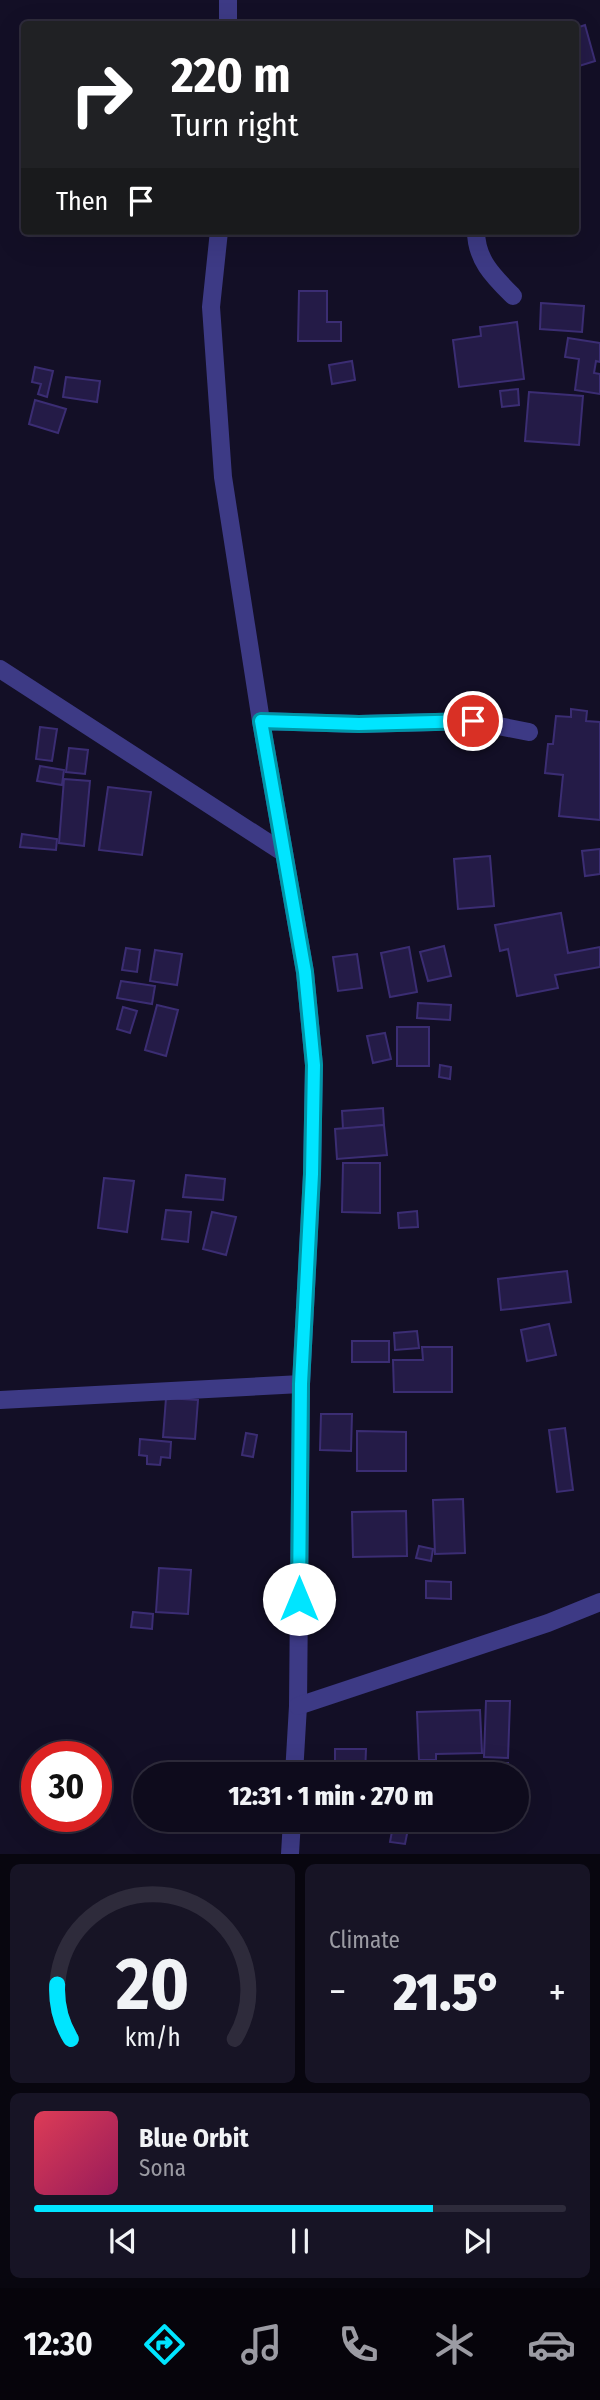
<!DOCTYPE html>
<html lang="en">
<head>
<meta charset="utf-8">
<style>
  body { margin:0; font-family:"Fira Sans Condensed",sans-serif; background:#171425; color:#f1f3f6; height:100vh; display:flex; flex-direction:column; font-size:26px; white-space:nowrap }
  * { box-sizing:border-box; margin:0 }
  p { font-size:23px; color:#9b9ba3 }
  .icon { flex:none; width:38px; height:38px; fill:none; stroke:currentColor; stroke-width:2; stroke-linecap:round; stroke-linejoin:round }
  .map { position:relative; height:1854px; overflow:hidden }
  .panel { display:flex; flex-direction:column; gap:10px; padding:10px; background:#08060f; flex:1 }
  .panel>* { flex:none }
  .guide { position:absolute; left:21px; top:21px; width:558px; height:214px; border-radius:7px; box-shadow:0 7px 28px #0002,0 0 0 2px #2e2b3b; background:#202124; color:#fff; overflow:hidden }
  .speed { position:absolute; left:21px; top:1741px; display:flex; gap:14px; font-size:35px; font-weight:700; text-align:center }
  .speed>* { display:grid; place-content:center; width:91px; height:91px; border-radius:50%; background:#0e0b1c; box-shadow:0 7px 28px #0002,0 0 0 2px #2e2b3b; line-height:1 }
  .speed .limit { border:10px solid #d22; background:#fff; color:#111 }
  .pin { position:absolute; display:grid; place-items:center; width:60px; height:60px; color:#fff; margin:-30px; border:4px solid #fff; border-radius:50%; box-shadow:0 2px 7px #0007 }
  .me { position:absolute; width:77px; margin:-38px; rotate:0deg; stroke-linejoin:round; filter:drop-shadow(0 0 5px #0008) }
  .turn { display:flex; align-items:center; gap:24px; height:147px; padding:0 35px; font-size:32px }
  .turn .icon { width:91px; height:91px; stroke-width:2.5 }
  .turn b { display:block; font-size:49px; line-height:60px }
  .then { display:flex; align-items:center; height:66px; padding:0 35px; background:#0003; gap:14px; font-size:26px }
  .big { font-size:52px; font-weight:800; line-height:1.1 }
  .panel .card { flex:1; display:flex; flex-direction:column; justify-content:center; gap:10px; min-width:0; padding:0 24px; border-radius:10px; background:#171425 }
  .panel .dial { align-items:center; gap:0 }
  .dial svg { height:182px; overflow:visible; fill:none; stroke:#2e2b3b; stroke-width:7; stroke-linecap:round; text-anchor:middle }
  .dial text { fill:#f1f3f6; stroke:none }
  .song { display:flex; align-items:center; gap:21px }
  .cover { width:84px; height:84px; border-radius:10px; background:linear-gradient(135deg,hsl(350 70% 55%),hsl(330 70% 35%)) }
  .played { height:7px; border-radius:4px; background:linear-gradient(90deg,#00e5ff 75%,#2e2b3b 75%) }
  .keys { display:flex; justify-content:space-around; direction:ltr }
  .heat { display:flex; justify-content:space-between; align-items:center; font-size:38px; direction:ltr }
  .panel .tiles { flex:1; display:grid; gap:10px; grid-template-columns:1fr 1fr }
  .card:last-child { grid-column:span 2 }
  .trip { position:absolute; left:133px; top:1762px; width:396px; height:70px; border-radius:35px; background:#0e0b1c; box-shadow:0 7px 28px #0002,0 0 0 2px #2e2b3b; font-weight:800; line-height:70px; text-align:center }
  .menu { display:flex; height:112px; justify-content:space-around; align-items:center; background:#06040b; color:#9b9ba3 }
  .menu .icon { width:49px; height:49px }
  .menu .selected { color:#00e5ff }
  .menu b { font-size:32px; color:#f1f3f6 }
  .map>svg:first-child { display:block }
</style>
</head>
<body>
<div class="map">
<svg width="600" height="1854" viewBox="0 0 600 1854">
  <rect width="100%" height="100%" fill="#130f26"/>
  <!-- building -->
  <g fill="#241b47" stroke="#3b2d73" stroke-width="2">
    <path d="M585 25 595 61 576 67V28Z"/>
    <path d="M299 291H327V322H341V341H298Z"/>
    <path d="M541 303 584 306 582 332 540 329Z"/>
    <path d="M517 322 524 379 459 387 453 340 481 336 480 327Z"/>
    <path d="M568 338 600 343V362L596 361 594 373 600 374V394L575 390 579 359 565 357Z"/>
    <path d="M352 361 355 380 332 384 329 365Z"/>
    <path d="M35 367 53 371 47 397 38 394 41 384 32 382Z"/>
    <path d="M66 377 100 381 97 402 63 397Z"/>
    <path d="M518 389 519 405 502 407 500 391Z"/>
    <path d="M529 392 583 396 579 445 525 441Z"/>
    <path d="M35 400 66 409 58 433 29 424Z"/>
    <path d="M571 709 587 711 586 721 600 722V820L559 816 563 775 545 773 548 744H553L556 716 571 717Z"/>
    <path d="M40 727 57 729 52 761 36 759Z"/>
    <path d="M69 748 88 750 85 774 66 772Z"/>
    <path d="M40 766 64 770 62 785 37 781Z"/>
    <path d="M64 779 90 781 84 846 59 843Z"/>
    <path d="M108 787 151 792 142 855 99 850Z"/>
    <path d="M22 834 57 839 56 850 20 847Z"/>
    <path d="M600 849V874L585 876 582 851Z"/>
    <path d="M490 856 494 906 458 909 454 859Z"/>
    <path d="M561 913 568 953 600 947V967L555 975 558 988 517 996 508 949 500 951 495 925Z"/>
    <path d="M444 946 451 976 428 981 420 952Z"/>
    <path d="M409 947 417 992 390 997 381 953Z"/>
    <path d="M126 948 140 950 137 972 122 970Z"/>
    <path d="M155 950 182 954 177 985 150 981Z"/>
    <path d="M357 954 362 988 338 991 333 957Z"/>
    <path d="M121 981 155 986 152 1004 117 998Z"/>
    <path d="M418 1003 451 1005 450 1020 417 1018Z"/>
    <path d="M157 1005 178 1010 166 1056 145 1050Z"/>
    <path d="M123 1007 137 1011 130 1033 117 1029Z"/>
    <rect x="397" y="1027" width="32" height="39"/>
    <path d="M385 1033 391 1059 373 1063 367 1036Z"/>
    <path d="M440 1065 451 1067 450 1079 439 1077Z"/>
    <path d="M383 1108 384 1125 343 1129 342 1111Z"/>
    <path d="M384 1125 387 1155 337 1159 335 1129Z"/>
    <path d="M343 1163H380V1213L342 1212Z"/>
    <path d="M186 1175 225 1179 223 1200 183 1197Z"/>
    <path d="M104 1178 134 1181 127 1232 98 1228Z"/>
    <path d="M166 1210 191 1212 188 1242 162 1239Z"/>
    <path d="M417 1211 418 1227 399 1228 398 1213Z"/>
    <path d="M212 1212 236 1217 226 1255 203 1249Z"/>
    <path d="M567 1271 571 1302 501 1310 498 1279Z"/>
    <path d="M549 1324 556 1355 527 1361 521 1330Z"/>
    <path d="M417 1331 419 1348 395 1350 394 1333Z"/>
    <rect x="352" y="1341" width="37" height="21"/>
    <path d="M422 1347H452V1392H394L393 1360H423Z"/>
    <path d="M166 1398 198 1400 195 1439 163 1437Z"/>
    <path d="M321 1414H352L351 1451 320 1450Z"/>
    <path d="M565 1428 573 1490 557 1492 549 1430Z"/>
    <path d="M357 1431 406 1432V1471H357Z"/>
    <path d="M246 1433 257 1435 253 1457 242 1455Z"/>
    <path d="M140 1439 171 1442 170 1458 161 1457 160 1465 147 1464V1456L139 1455Z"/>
    <path d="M463 1499 465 1553 435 1554 433 1500Z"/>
    <path d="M406 1511 407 1556 353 1557 352 1512Z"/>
    <path d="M419 1546 433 1549 431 1561 416 1558Z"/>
    <path d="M159 1568 191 1570 188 1614 156 1612Z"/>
    <path d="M426 1581 451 1582V1599L426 1598Z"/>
    <path d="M133 1612 153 1614 152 1629 131 1627Z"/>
    <path d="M486 1701H510L508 1758 484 1757Z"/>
    <path d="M480 1710 482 1753 436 1754V1760H419L417 1712Z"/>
    <path d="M335 1749H366L365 1774H335Z"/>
    <path d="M418 1762 508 1763V1774H418Z"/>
    <path d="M393 1826 408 1829 405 1844 390 1842Z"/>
  </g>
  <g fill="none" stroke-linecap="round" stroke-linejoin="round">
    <!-- street -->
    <g stroke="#3d3a85" stroke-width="18">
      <path d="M228 24V0"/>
      <path d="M219 231 211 307 223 477 261 721 305 972 314 1065 312 1174 301 1384 298 1706 294 1774"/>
      <path d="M476 231C476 260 494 277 513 296"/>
      <path d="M0 669 284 853"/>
      <path d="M261 721 359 724 473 721 529 732"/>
      <path d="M0 1400 301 1384"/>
      <path d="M298 1706 548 1623 600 1602"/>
      <path d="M290 1854 292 1820"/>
    </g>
  </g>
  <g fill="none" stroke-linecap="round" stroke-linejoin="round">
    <!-- route casing -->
    <g stroke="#0095a6" stroke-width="18">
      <path id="route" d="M299 1599 301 1384 312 1174 314 1065 305 972 261 721 359 724 473 721"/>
    </g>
    <!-- route -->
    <use href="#route" stroke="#00e5ff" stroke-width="12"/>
  </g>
</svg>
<div class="speed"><div class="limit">30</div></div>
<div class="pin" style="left:473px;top:721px;background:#d93025"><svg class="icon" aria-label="arrive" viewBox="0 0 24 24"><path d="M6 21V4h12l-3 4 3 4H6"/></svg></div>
<svg class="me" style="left:299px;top:1599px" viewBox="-20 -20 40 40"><circle r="19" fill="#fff"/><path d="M0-13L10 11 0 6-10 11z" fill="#00e5ff"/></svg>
<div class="trip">12:31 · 1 min · 270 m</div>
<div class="guide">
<div class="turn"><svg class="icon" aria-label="right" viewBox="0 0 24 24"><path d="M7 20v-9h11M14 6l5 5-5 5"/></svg><div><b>220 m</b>Turn right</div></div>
<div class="then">Then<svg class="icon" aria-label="arrive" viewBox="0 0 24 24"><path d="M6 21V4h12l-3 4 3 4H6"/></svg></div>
</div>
</div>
<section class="panel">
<div class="tiles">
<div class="card dial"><svg viewBox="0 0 100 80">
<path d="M14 69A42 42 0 1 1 86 69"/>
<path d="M14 69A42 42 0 0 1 8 45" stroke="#00e5ff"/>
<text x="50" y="56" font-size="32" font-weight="700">20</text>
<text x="50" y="72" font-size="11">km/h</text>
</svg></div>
<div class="card"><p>Climate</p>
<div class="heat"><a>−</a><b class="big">21.5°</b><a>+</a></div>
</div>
<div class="card">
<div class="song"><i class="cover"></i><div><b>Blue Orbit</b><p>Sona</p></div></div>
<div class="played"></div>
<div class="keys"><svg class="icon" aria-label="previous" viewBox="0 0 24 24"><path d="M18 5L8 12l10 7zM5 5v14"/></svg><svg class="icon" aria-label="pause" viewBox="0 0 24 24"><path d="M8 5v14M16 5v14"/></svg><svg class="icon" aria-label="next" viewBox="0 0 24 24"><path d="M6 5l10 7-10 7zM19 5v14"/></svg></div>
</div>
</div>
</section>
<nav class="menu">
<b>12:30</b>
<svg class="icon selected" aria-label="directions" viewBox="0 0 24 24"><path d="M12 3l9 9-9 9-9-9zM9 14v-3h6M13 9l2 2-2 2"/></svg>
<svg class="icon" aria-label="music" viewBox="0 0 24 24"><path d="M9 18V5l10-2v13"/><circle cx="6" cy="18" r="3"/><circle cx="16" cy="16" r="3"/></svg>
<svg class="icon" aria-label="phone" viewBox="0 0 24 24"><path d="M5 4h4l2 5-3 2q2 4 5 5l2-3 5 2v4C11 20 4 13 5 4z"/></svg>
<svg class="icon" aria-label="climate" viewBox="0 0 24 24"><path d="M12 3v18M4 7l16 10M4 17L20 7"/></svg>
<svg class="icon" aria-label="car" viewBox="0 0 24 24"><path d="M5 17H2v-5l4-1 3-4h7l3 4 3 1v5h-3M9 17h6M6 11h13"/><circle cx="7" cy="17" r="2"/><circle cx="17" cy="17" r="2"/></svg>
</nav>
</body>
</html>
